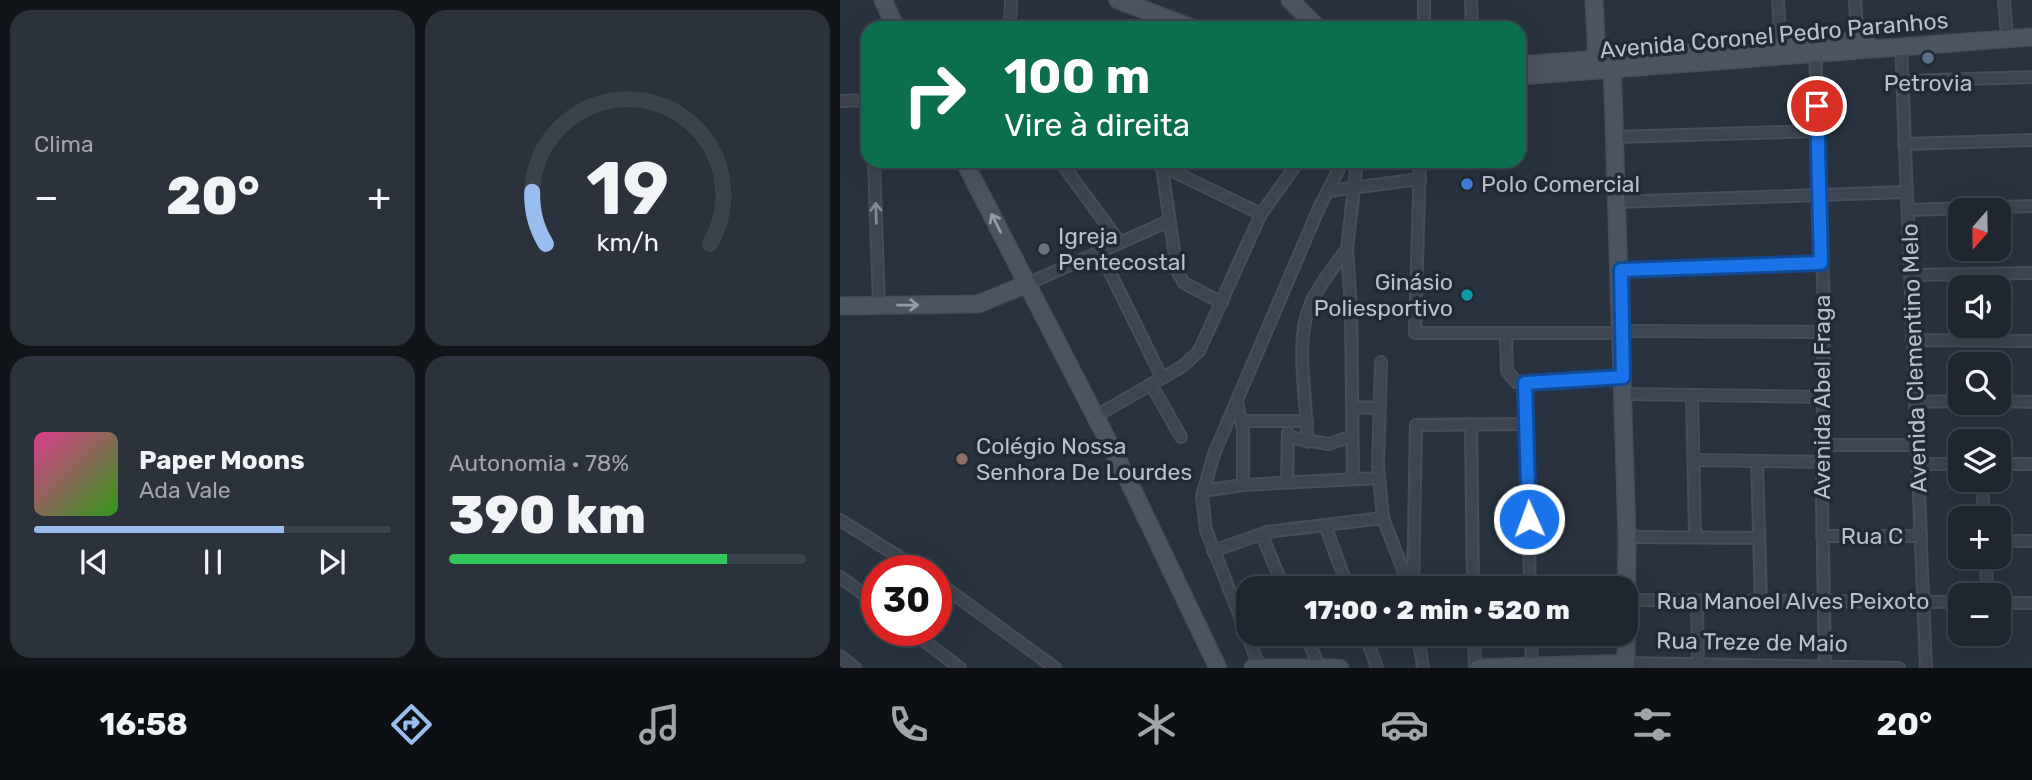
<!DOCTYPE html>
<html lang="pt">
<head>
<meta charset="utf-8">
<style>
  body { margin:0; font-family:Rubik,sans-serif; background:#2c323c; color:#f1f3f6; height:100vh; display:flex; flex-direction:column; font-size:26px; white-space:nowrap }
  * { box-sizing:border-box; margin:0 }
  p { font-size:23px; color:#a1a5ab }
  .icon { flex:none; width:38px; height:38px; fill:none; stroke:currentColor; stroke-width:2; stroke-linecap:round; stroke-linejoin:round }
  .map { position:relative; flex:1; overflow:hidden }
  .sheet { display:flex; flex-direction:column; gap:10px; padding:10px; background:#11151a; width:840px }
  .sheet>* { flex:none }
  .guide { position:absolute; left:21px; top:21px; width:665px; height:147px; border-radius:21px; box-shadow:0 7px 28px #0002,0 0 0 2px #3c434c; background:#0b6e4f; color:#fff; overflow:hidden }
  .needle { width:46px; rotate:200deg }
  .tools { position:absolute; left:1108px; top:198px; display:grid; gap:14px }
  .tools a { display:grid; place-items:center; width:63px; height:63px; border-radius:14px; background:#1f2630; box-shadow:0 7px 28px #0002,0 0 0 2px #3c434c; font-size:35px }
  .speed { position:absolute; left:21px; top:555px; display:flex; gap:14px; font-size:35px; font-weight:700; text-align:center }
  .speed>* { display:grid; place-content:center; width:91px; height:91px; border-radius:50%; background:#1f2630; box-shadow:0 7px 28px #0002,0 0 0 2px #3c434c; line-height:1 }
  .speed .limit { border:10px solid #d22; background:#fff; color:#111 }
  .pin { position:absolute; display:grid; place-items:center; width:60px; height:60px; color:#fff; margin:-30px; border:4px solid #fff; border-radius:50%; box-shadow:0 2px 7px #0007 }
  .me { position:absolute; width:77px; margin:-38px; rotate:358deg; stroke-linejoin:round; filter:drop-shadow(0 0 5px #0008) }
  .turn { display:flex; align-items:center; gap:24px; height:147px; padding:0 28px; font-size:32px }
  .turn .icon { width:91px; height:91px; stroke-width:2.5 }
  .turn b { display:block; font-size:49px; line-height:60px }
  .big { font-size:52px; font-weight:800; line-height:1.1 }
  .sheet .card { flex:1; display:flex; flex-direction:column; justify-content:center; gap:10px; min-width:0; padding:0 24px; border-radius:21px; background:#2c323c }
  .sheet .dial { align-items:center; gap:0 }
  .dial svg { height:182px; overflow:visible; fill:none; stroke:#3c434c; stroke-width:7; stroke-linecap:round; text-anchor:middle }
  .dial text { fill:#f1f3f6; stroke:none }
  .song { display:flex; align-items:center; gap:21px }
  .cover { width:84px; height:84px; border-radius:10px; background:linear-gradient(135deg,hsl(330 70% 55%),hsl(110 70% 35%)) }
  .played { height:7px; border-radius:4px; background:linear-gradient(90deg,#9abdef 70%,#3c434c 70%) }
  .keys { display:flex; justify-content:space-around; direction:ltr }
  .heat { display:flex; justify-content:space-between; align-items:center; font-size:38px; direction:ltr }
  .charge { height:10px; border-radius:5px; background:linear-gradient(90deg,#34c759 78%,#3c434c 0) }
  .sheet .tiles { flex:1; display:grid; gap:10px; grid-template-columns:repeat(2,1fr) }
  .trip { position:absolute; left:396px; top:576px; width:402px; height:70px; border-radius:21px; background:#1f2630; box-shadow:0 7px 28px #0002,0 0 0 2px #3c434c; font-weight:800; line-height:70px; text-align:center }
  .dock { display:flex; height:112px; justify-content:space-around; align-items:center; background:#0c0f13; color:#a1a5ab }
  .dock .icon { width:49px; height:49px }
  .dock .on { color:#9abdef }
  .dock b { font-size:32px; color:#f1f3f6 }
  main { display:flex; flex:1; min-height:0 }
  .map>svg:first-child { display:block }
</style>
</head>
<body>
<main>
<section class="sheet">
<div class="tiles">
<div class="card"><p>Clima</p>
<div class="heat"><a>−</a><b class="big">20°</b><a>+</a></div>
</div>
<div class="card dial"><svg viewBox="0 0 100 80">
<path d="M14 69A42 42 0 1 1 86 69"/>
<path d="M14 69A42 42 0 0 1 8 46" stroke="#9abdef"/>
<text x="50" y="56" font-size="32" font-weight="700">19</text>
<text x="50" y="72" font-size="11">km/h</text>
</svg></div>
<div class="card">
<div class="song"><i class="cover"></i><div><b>Paper Moons</b><p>Ada Vale</p></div></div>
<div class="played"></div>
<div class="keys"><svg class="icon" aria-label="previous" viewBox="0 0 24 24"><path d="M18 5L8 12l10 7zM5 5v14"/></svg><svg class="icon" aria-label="pause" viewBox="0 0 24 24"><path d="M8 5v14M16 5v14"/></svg><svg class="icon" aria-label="next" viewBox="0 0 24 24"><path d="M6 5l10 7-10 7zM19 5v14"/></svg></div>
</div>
<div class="card"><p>Autonomia · 78%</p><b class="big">390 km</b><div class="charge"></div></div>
</div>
</section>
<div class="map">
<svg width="1192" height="668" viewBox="0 0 1192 668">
  <rect width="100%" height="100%" fill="#293340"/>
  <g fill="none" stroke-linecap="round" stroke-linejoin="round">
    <!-- street casing -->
    <g stroke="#474e59" stroke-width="14">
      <g id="street">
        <path d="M631 0 632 28"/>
        <path d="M938 0 941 51"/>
        <path d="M1015 0 1018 45"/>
        <path d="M1164 0 1167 39"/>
        <path d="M170 28 171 0"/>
        <path d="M584 28V0"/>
        <path d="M975 47 984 311 982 502 985 666"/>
        <path d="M1061 47 1086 668"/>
        <path d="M1062 81 1192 77"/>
        <path d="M0 101 28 100"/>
        <path d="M775 137 978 131"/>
        <path d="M1064 144 1192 140"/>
        <path d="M34 161 39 306"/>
        <path d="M220 161 280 243"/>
        <path d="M321 161 337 271 344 283 382 303"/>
        <path d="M580 161 575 333H768"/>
        <path d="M322 166 421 214"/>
        <path d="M488 191 580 179"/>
        <path d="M777 202 1066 192"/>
        <path d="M1068 210 1192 206"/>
        <path d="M260 252 322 378"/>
        <path d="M781 269 981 263"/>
        <path d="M1070 275 1192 273"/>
        <path d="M187 284 329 221"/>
        <path d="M782 331 983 332"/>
        <path d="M666 333 667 371 676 382 783 377"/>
        <path d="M1072 340 1192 341"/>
        <path d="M541 362 538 466 543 518 570 588"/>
        <path d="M685 383 690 588"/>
        <path d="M311 384 341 437"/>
        <path d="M784 394 983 397"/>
        <path d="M852 395 855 536"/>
        <path d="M1158 401 1192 402"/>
        <path d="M1075 402 1120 401"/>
        <path d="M397 403 403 429V485"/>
        <path d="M513 407 540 408"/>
        <path d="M256 416 343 366 359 351 421 214 459 161"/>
        <path d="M402 421H467"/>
        <path d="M631 424 633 588"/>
        <path d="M448 437 489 444 512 436"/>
        <path d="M467 442C468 399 453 343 471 303 479 284 495 266 507 249"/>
        <path d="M983 445H1077"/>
        <path d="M854 460 982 462"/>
        <path d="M917 462 921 602"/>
        <path d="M1078 464H1120"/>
        <path d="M1158 464H1192"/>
        <path d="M513 479 511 308 507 249 517 161"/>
        <path d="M1142 480 1144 518"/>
        <path d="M447 482 448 433"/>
        <path d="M363 491 403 485 539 478"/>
        <path d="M0 520 80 570"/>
        <path d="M485 525 508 588"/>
        <path d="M427 532 423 538 444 588"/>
        <path d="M982 536H1081"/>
        <path d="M787 537 919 538"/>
        <path d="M1158 541H1192"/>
        <path d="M373 551 427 532 543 518"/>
        <path d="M1146 556 1147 595"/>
        <path d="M46 570 57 555"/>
        <path d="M0 577 37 604"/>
        <path d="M96 581 215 668"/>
        <path d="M573 588 576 425 686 424"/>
        <path d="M28 598 37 584"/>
        <path d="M787 600 1120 602"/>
        <path d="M857 601 858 665"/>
        <path d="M1158 603H1192"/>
        <path d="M70 630 120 668"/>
        <path d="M465 634 480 668"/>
        <path d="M525 634 537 668"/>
        <path d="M578 634 583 668"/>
        <path d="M634 634 635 668"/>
        <path d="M691 634 692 667"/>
        <path d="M0 656 15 668"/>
        <path d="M786 663 1059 668"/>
        <path d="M420 668 366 530 362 496 374 454 479 208 503 161"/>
      </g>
    </g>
    <!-- secondary casing -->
    <g stroke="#474e59" stroke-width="19">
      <g id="secondary">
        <path d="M43 0 56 28"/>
        <path d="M278 0 352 28"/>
        <path d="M450 0 478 28"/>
        <path d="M754 0 757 60"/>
        <path d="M679 65 1026 40"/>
        <path d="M679 76 1192 37"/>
        <path d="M124 161 288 480 378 668"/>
        <path d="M0 306 138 304 187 284"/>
        <path d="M413 668H500"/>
        <path d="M638 668 786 663 787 537 772 59"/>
      </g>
    </g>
    <!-- street -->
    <use href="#street" stroke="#3d4550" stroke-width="10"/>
    <!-- secondary -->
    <use href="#secondary" stroke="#4b5562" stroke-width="16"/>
  </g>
  <!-- one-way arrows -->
  <defs><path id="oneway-shaft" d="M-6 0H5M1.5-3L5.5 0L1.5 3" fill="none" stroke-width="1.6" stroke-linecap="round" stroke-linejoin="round" transform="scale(1.75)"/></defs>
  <use stroke="#828993" href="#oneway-shaft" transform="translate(36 213) rotate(-92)"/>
  <g stroke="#939ba6">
    <use href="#oneway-shaft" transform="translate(156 223) rotate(-117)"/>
    <use href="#oneway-shaft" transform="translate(68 305) rotate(-1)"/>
  </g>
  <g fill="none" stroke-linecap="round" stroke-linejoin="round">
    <!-- route casing -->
    <g stroke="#114b97" stroke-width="18">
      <path id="route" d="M689 519 685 383 783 377 781 270 981 263 977 106"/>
    </g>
    <!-- route -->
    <use href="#route" stroke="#1a73e8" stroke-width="12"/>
  </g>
  <!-- markers -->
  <circle fill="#5c6f8a" stroke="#222a35" stroke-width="2.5" cx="1088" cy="58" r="7"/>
  <circle fill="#3f7fe0" stroke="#222a35" stroke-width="2.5" cx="627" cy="184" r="7"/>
  <circle fill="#6b7280" stroke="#222a35" stroke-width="2.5" cx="204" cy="249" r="7"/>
  <circle fill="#0f9aa8" stroke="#222a35" stroke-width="2.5" cx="627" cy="295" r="7"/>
  <circle fill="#8d6e63" stroke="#222a35" stroke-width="2.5" cx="122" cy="459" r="7"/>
  <g text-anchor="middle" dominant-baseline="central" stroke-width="7" stroke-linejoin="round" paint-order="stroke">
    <!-- street labels -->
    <g font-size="23" fill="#bac0ca" stroke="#222a35">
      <text transform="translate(934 35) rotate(-5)">Avenida Coronel Pedro Paranhos</text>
      <text transform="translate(1074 358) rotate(-92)">Avenida Clementino Melo</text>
      <text transform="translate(982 397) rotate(-90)">Avenida Abel Fraga</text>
      <text x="1032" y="536">Rua C</text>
      <text x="953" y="601">Rua Manoel Alves Peixoto</text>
      <text transform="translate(912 642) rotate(1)">Rua Treze de Maio</text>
    </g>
    <!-- poi labels -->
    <g font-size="23" fill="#bac0ca" stroke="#222a35" text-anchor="start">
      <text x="1088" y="83" text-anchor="middle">Petrovia</text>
      <text x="641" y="184">Polo Comercial</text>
      <text x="218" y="236">Igreja<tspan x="218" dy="26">Pentecostal</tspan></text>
      <text x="613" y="282" text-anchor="end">Ginásio<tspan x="613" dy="26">Poliesportivo</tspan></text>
      <text x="136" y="446">Colégio Nossa<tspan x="136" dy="26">Senhora De Lourdes</tspan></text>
    </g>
  </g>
</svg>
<div class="tools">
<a><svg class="needle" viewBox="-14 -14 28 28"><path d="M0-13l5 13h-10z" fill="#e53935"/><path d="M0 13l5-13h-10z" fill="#a1a5ab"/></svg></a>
<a><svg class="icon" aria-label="sound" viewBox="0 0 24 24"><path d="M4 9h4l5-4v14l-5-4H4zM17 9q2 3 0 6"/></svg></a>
<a><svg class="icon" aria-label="search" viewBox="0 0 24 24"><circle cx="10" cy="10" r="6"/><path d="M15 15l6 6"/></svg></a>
<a><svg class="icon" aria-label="layers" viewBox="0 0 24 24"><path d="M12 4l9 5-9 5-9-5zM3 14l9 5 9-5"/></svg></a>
<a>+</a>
<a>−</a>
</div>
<div class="speed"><div class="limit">30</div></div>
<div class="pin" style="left:977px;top:106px;background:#d93025"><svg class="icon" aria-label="arrive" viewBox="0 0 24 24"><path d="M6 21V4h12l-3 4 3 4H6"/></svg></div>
<svg class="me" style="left:689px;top:519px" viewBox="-20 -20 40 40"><circle r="17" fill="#1a73e8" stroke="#fff" stroke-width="3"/><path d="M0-11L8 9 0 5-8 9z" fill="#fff"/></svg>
<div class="trip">17:00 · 2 min · 520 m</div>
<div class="guide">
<div class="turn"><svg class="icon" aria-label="right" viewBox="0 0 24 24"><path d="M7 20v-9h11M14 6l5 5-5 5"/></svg><div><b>100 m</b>Vire à direita</div></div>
</div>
</div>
</main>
<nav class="dock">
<b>16:58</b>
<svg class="icon on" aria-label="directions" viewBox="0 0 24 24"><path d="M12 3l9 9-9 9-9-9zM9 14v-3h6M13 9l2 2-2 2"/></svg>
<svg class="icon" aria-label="music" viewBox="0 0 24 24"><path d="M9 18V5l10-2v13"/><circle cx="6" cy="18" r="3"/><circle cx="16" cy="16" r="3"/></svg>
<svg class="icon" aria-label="phone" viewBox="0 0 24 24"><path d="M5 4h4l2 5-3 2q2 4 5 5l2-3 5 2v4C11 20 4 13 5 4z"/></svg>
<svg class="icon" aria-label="climate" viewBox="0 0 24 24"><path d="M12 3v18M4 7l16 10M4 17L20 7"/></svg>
<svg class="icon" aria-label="car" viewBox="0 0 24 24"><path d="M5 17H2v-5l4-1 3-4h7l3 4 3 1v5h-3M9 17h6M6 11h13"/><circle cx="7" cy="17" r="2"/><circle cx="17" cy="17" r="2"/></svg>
<svg class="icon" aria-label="filters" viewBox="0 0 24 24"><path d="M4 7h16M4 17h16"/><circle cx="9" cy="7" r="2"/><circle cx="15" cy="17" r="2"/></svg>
<b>20°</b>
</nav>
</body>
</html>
